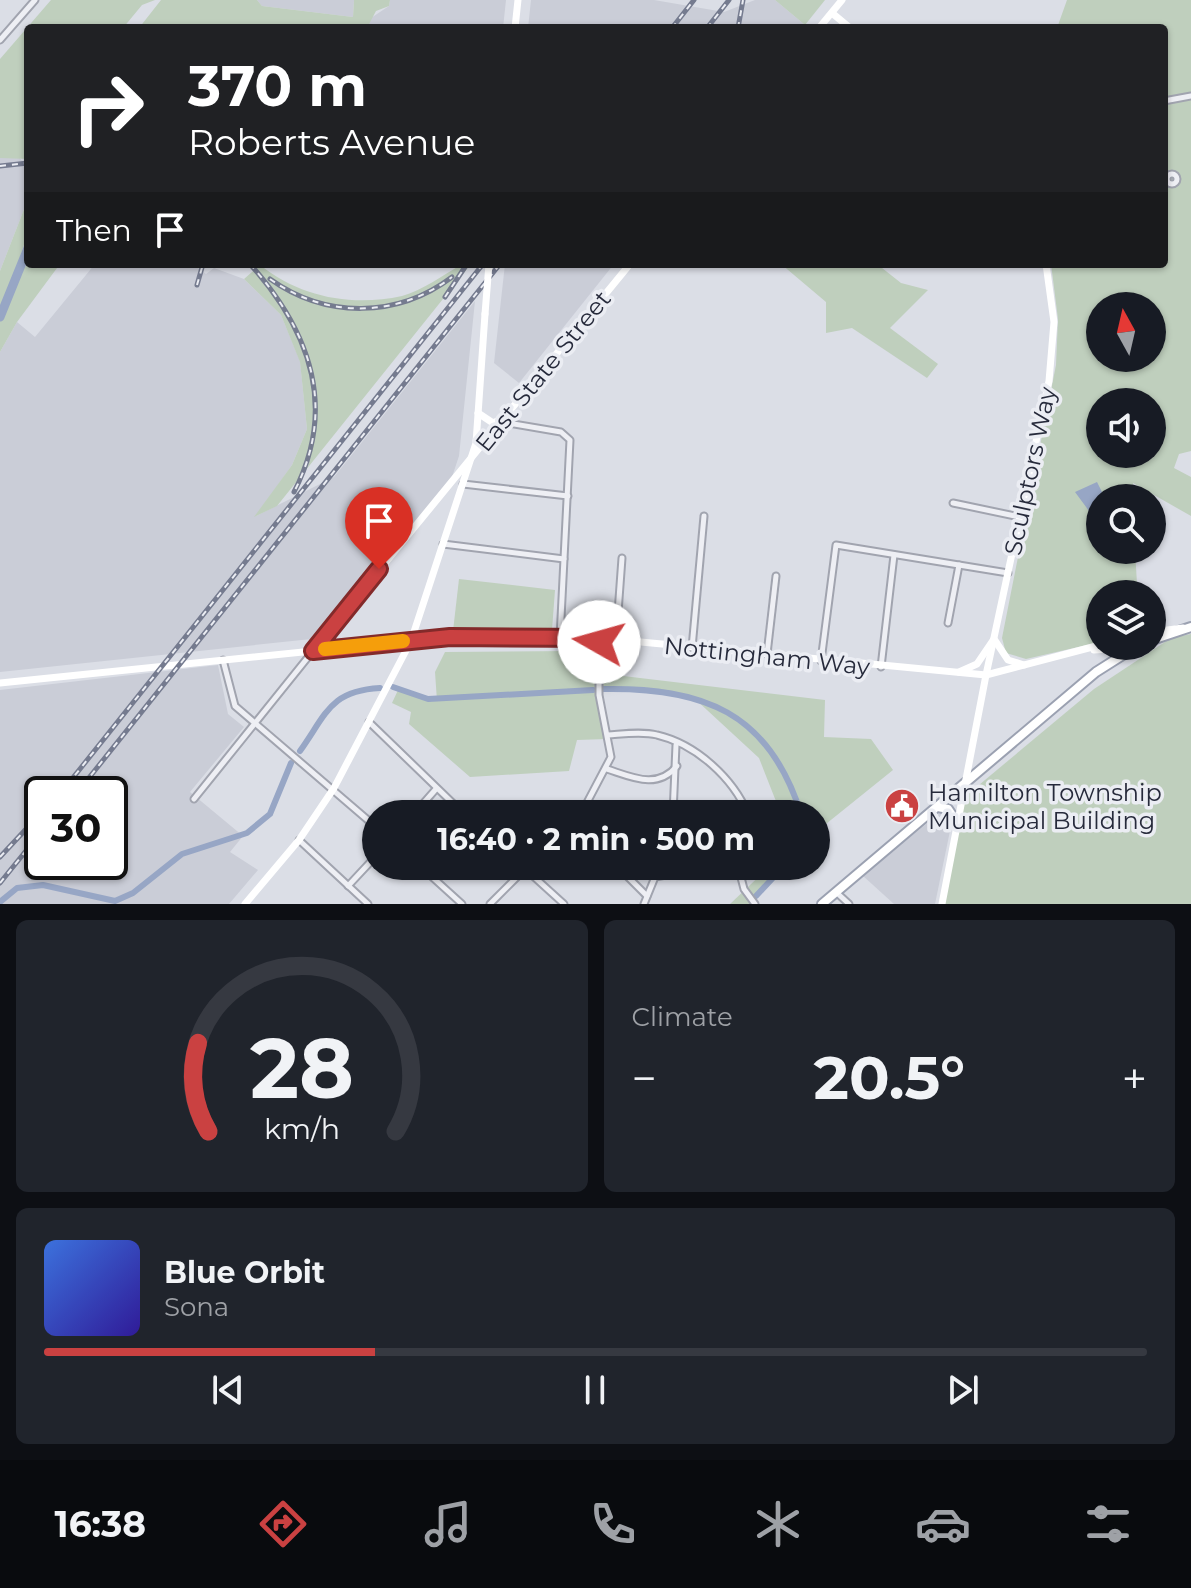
<!DOCTYPE html>
<html lang="en">
<head>
<meta charset="utf-8">
<style>
  body { margin:0; font-family:Montserrat,sans-serif; background:#20242c; color:#f1f3f6; height:100vh; display:flex; flex-direction:column; font-size:30px; white-space:nowrap }
  * { box-sizing:border-box; margin:0 }
  p { font-size:26px; color:#9ea1a6 }
  .icon { flex:none; width:44px; height:44px; fill:none; stroke:currentColor; stroke-width:2; stroke-linecap:round; stroke-linejoin:round }
  .map { position:relative; height:904px; overflow:hidden }
  .drawer { display:flex; flex-direction:column; gap:16px; padding:16px; background:#0d0f14; flex:1 }
  .drawer>* { flex:none }
  .banner { position:absolute; left:24px; top:24px; width:1144px; height:244px; border-radius:8px; box-shadow:0 2px 6px #0004; background:#202124; color:#fff; overflow:hidden }
  .needle { width:52px; rotate:352deg }
  .tools { position:absolute; left:1086px; top:292px; display:grid; gap:16px }
  .tools a { display:grid; place-items:center; width:80px; height:80px; border-radius:50%; background:#171b24; box-shadow:0 2px 6px #0004; font-size:40px }
  .speed { position:absolute; left:24px; top:776px; display:flex; gap:16px; font-size:40px; font-weight:700; text-align:center }
  .speed>* { display:grid; place-content:center; width:104px; height:104px; border-radius:50%; background:#171b24; box-shadow:0 2px 6px #0004; line-height:1 }
  .speed .limit { border:4px solid #111; border-radius:12px; background:#fff; color:#111 }
  .pin { position:absolute; display:grid; place-items:center; width:68px; height:68px; color:#fff; margin:-82px -34px; border-radius:50% 50% 50% 0; rotate:-45deg; box-shadow:0 0 8px #0007 }
  .pin .icon { rotate:45deg }
  .me { position:absolute; width:88px; margin:-44px; rotate:277deg; stroke-linejoin:round; filter:drop-shadow(0 0 6px #0008) }
  .turn { display:flex; align-items:center; gap:28px; height:168px; padding:0 32px; font-size:36px }
  .turn .icon { width:104px; height:104px; stroke-width:2.5 }
  .turn b { display:block; font-size:56px; line-height:68px }
  .then { display:flex; align-items:center; height:76px; padding:0 32px; background:#0003; gap:16px; font-size:30px }
  .big { font-size:60px; font-weight:700; line-height:1.1 }
  .drawer .tile { flex:1; display:flex; flex-direction:column; justify-content:center; gap:12px; min-width:0; padding:0 28px; border-radius:12px; background:#20242c }
  .drawer .dial { align-items:center; gap:0 }
  .dial svg { height:208px; overflow:visible; fill:none; stroke:#363941; stroke-width:7; stroke-linecap:round; text-anchor:middle }
  .dial text { fill:#f1f3f6; stroke:none }
  .song { display:flex; align-items:center; gap:24px }
  .cover { width:96px; height:96px; border-radius:12px; background:linear-gradient(135deg,hsl(220 70% 55%),hsl(250 70% 35%)) }
  .played { height:8px; border-radius:4px; background:linear-gradient(90deg,#ca4141 30%,#363941 30%) }
  .keys { display:flex; justify-content:space-around; direction:ltr }
  .heat { display:flex; justify-content:space-between; align-items:center; font-size:44px; direction:ltr }
  .drawer .tiles { flex:1; display:grid; gap:16px; grid-template-columns:1fr 1fr }
  .tile:last-child { grid-column:span 2 }
  .trip { position:absolute; left:362px; top:800px; width:468px; height:80px; border-radius:40px; background:#171b24; box-shadow:0 2px 6px #0004; font-weight:700; line-height:80px; text-align:center }
  .menu { display:flex; height:128px; justify-content:space-around; align-items:center; background:#090b0e; color:#9ea1a6 }
  .menu .icon { width:56px; height:56px }
  .menu .active { color:#ca4141 }
  .menu b { font-size:36px; color:#f1f3f6 }
  .map>svg:first-child { display:block }
</style>
</head>
<body>
<div class="map">
<svg width="1191" height="904" viewBox="0 0 1191 904">
  <rect width="100%" height="100%" fill="#dbdee6"/>
  <!-- built -->
  <g fill="#cacdd7" fill-rule="evenodd">
    <path d="M257 0H354L353 17 262 6Z"/>
    <path d="M390 0H506L503 28H367L371 18 389 6Z"/>
    <path d="M531 0H654L724 12 755 0H775L805 25 802 28H528Z"/>
    <path d="M0 140 16 152 28 170V199L0 271Z"/>
    <path d="M95 264H193L206 274 214 268 244 279 281 315 300 361 307 429 292 465 256 516 334 477 475 301 459 456 451 480 321 638 0 672V352L17 322 35 337Z"/>
    <path d="M505 264H614L519 383 494 363Z"/>
    <path d="M218 665 228 714 244 727 190 792 243 836 230 852 258 870 229 904H0V690ZM42 794H110V862H42Z"/>
    <path d="M944 810 952 821 935 904H894L862 875Z"/>
  </g>
  <!-- green -->
  <g fill="#bfcfbd" fill-rule="evenodd">
    <path d="M51 0H155L142 5 123 28H28V159L0 158V59Z"/>
    <path d="M161 0H257L262 6 353 17 354 0H390L389 6 376 11 367 28H139Z"/>
    <path d="M775 0H825L805 25Z"/>
    <path d="M1067 0H1191V451L1179 454 1174 468 1191 477V516L1133 483V498H1100V550H1135L1137 584 1100 594V642L1026 659 1006 653 1002 638 1056 365 1058 319 1051 264H1164V28H1057ZM1100 306H1152V358H1100ZM1100 402H1152V454H1100Z"/>
    <path d="M28 199V233L9 290 28 263 60 264 17 322 0 352V271Z"/>
    <path d="M463 264H471L277 506 254 517 292 465 307 429 300 362 281 315 244 279 260 265C300 297 351 307 402 296 422 291 444 274 463 264Z"/>
    <path d="M781 264H877L901 283 928 290 890 328 938 364 927 378 852 328 826 333V302Z"/>
    <path d="M459 579 555 590 552 630 453 631Z"/>
    <path d="M1191 634V904H941L961 800 1094 689 1171 638Z"/>
    <path d="M572 651 598 673 825 700 824 737 871 739 893 770 816 832V814H781L759 758 694 698 642 687 599 692 607 739 577 740 569 771 470 777 409 724 411 712 392 703 399 688 437 701 435 672 445 652Z"/>
    <path d="M770 866H784L750 904H730Z"/>
  </g>
  <!-- water -->
  <path fill="#97a6c5" d="M1097 482 1105 498H1100V513L1092 515 1075 492Z"/>
  <g fill="none" stroke-linecap="round" stroke-linejoin="round">
    <!-- canal -->
    <g stroke="#97a6c5" stroke-width="6">
      <path d="M393 687 428 699 593 690"/>
      <path d="M602 689C703 687 769 712 801 814"/>
      <path d="M300 751C327 713 330 691 380 688"/>
      <path d="M756 896 784 866"/>
      <path d="M0 902 17 888 43 885 115 901 133 893 182 854 247 833 270 814 291 763"/>
    </g>
    <!-- river -->
    <path stroke="#97a6c5" stroke-width="9" d="M0 317 28 248"/>
    <!-- street casing -->
    <g stroke="#a1a4af" stroke-width="9">
      <g id="street">
        <path d="M0 40 35 0"/>
        <path d="M1164 101 1191 96"/>
        <circle cx="1172" cy="179" r="5"/>
        <path d="M502 422 561 432 570 440 560 638"/>
        <path d="M463 484 568 496"/>
        <path d="M953 503 1020 517"/>
        <path d="M443 544 564 559"/>
        <path d="M948 623 959 565"/>
        <path d="M616 640 622 558"/>
        <path d="M692 648 704 516"/>
        <path d="M767 654 776 576"/>
        <path d="M223 660 235 706 376 827"/>
        <path d="M821 661 836 545 1008 573"/>
        <path d="M881 667 894 555"/>
        <path d="M369 722 464 814"/>
        <path d="M608 735C623 734 642 731 657 735 696 744 733 778 748 814"/>
        <path d="M607 769C632 777 657 790 677 766"/>
        <path d="M194 799 313 651"/>
        <path d="M414 814 436 789"/>
        <path d="M581 814 611 757 599 695V638"/>
        <path d="M673 814 676 745"/>
        <path d="M299 840 368 904"/>
        <path d="M420 866 462 904"/>
        <path d="M522 866 564 904"/>
        <path d="M617 866 647 896"/>
        <path d="M738 866 744 889 755 904"/>
        <path d="M348 886 376 856"/>
        <path d="M836 892 849 904"/>
        <path d="M490 904 525 869"/>
        <path d="M644 904 655 877 716 866"/>
      </g>
    </g>
    <!-- primary casing -->
    <g stroke="#9ba1b1" stroke-width="12">
      <g id="primary">
        <path d="M1152 640 1191 627"/>
        <path d="M938 807 948 809 958 824"/>
        <path d="M822 904 1096 672 1137 646"/>
      </g>
    </g>
    <!-- street -->
    <use href="#street" stroke="#eeeff4" stroke-width="5"/>
    <!-- secondary -->
    <g stroke="#fff" stroke-width="7">
      <path d="M832 13 850 28"/>
      <path d="M515 28 518 0"/>
      <path d="M819 28 842 0"/>
      <path d="M478 413 493 423 504 418"/>
      <path d="M1152 632 1183 628"/>
      <path d="M1094 650 1109 649 1118 655"/>
      <path d="M313 651 630 264"/>
      <path d="M959 672 977 664 994 639 1008 660 1024 665"/>
      <path d="M0 683 450 637 599 638 986 675 1100 645"/>
      <path d="M245 904 299 840 334 788 411 641 476 443 485 314"/>
      <path d="M942 904 986 675 1049 381 1054 322 1046 264"/>
    </g>
    <!-- primary -->
    <use href="#primary" stroke="#fff" stroke-width="8"/>
    <!-- rail casing -->
    <g stroke="#757b8f" stroke-width="5">
      <g id="rail">
        <path d="M672 28 694 0"/>
        <path d="M707 28 729 0"/>
        <path d="M738 28 743 0"/>
        <path d="M0 166 28 163"/>
        <path d="M250 264C310 331 338 407 294 492"/>
        <path d="M270 279C326 319 398 318 452 277"/>
        <path d="M197 285 203 264"/>
        <path d="M445 297 467 264"/>
        <path d="M60 794 483 264"/>
        <path d="M76 794 500 264"/>
        <path d="M0 857 42 812"/>
        <path d="M0 883 42 831"/>
      </g>
    </g>
    <!-- rail -->
    <use href="#rail" stroke="#ebedf3" stroke-width="2" stroke-dasharray="6" stroke-linecap="butt"/>
    <!-- secondary-bridge -->
    <path stroke="#fff" stroke-width="7" d="M485 314 489 264"/>
  </g>
  <g fill="none" stroke-linecap="round" stroke-linejoin="round">
    <!-- route casing -->
    <g stroke="#832a2a" stroke-width="20">
      <path id="route" d="M379 569 313 651 450 637 599 638V642"/>
    </g>
    <!-- route -->
    <use href="#route" stroke="#ca4141" stroke-width="14"/>
    <!-- slow -->
    <path stroke="#f59e0b" stroke-width="14" d="M325 649 403 641"/>
  </g>
  <!-- icons -->
  <defs>
    <g id="civic-disc" transform="scale(1.8)"><circle r="9.5" fill="#ca4141" stroke="#ebedf3"/><path d="M-.6-6.5H3V-4.5H.6V-3L4-1V1h2V6H-6V1h2V-1L-.6-3ZM-1.2 2.5V6h2.4V2.5Z" fill="#fff"/></g>
  </defs>
  <g fill-rule="evenodd">
    <use href="#civic-disc" x="902" y="806"/>
  </g>
  <g text-anchor="middle" dominant-baseline="central" stroke-width="7" stroke-linejoin="round" paint-order="stroke">
    <!-- street labels -->
    <g font-size="24" fill="#262a3b" stroke="#ebedf3">
      <text transform="translate(543 371) rotate(-51)">East State Street</text>
      <text transform="translate(1030 471) rotate(-78)">Sculptors Way</text>
      <text transform="translate(767 656) rotate(6)">Nottingham Way</text>
    </g>
    <!-- poi labels -->
    <g font-size="24" fill="#262a3b" stroke="#ebedf3" text-anchor="start">
      <text x="928" y="792">Hamilton Township<tspan x="928" dy="28">Municipal Building</tspan></text>
    </g>
  </g>
</svg>
<div class="tools">
<a><svg class="needle" viewBox="-14 -14 28 28"><path d="M0-13l5 13h-10z" fill="#e53935"/><path d="M0 13l5-13h-10z" fill="#9ea1a6"/></svg></a>
<a><svg class="icon" aria-label="sound" viewBox="0 0 24 24"><path d="M4 9h4l5-4v14l-5-4H4zM17 9q2 3 0 6"/></svg></a>
<a><svg class="icon" aria-label="search" viewBox="0 0 24 24"><circle cx="10" cy="10" r="6"/><path d="M15 15l6 6"/></svg></a>
<a><svg class="icon" aria-label="layers" viewBox="0 0 24 24"><path d="M12 4l9 5-9 5-9-5zM3 14l9 5 9-5"/></svg></a>
</div>
<div class="speed"><div class="limit">30</div></div>
<div class="pin" style="left:379px;top:569px;background:#d93025"><svg class="icon" aria-label="arrive" viewBox="0 0 24 24"><path d="M6 21V4h12l-3 4 3 4H6"/></svg></div>
<svg class="me" style="left:599px;top:642px" viewBox="-20 -20 40 40"><circle r="19" fill="#fff"/><path d="M0-13L10 11 0 6-10 11z" fill="#ca4141"/></svg>
<div class="trip">16:40 · 2 min · 500 m</div>
<div class="banner">
<div class="turn"><svg class="icon" aria-label="right" viewBox="0 0 24 24"><path d="M7 20v-9h11M14 6l5 5-5 5"/></svg><div><b>370 m</b>Roberts Avenue</div></div>
<div class="then">Then<svg class="icon" aria-label="arrive" viewBox="0 0 24 24"><path d="M6 21V4h12l-3 4 3 4H6"/></svg></div>
</div>
</div>
<section class="drawer">
<div class="tiles">
<div class="tile dial"><svg viewBox="0 0 100 80">
<path d="M14 69A42 42 0 1 1 86 69"/>
<path d="M14 69A42 42 0 0 1 10 35" stroke="#ca4141"/>
<text x="50" y="56" font-size="32" font-weight="700">28</text>
<text x="50" y="72" font-size="11">km/h</text>
</svg></div>
<div class="tile"><p>Climate</p>
<div class="heat"><a>−</a><b class="big">20.5°</b><a>+</a></div>
</div>
<div class="tile">
<div class="song"><i class="cover"></i><div><b>Blue Orbit</b><p>Sona</p></div></div>
<div class="played"></div>
<div class="keys"><svg class="icon" aria-label="previous" viewBox="0 0 24 24"><path d="M18 5L8 12l10 7zM5 5v14"/></svg><svg class="icon" aria-label="pause" viewBox="0 0 24 24"><path d="M8 5v14M16 5v14"/></svg><svg class="icon" aria-label="next" viewBox="0 0 24 24"><path d="M6 5l10 7-10 7zM19 5v14"/></svg></div>
</div>
</div>
</section>
<nav class="menu">
<b>16:38</b>
<svg class="icon active" aria-label="directions" viewBox="0 0 24 24"><path d="M12 3l9 9-9 9-9-9zM9 14v-3h6M13 9l2 2-2 2"/></svg>
<svg class="icon" aria-label="music" viewBox="0 0 24 24"><path d="M9 18V5l10-2v13"/><circle cx="6" cy="18" r="3"/><circle cx="16" cy="16" r="3"/></svg>
<svg class="icon" aria-label="phone" viewBox="0 0 24 24"><path d="M5 4h4l2 5-3 2q2 4 5 5l2-3 5 2v4C11 20 4 13 5 4z"/></svg>
<svg class="icon" aria-label="climate" viewBox="0 0 24 24"><path d="M12 3v18M4 7l16 10M4 17L20 7"/></svg>
<svg class="icon" aria-label="car" viewBox="0 0 24 24"><path d="M5 17H2v-5l4-1 3-4h7l3 4 3 1v5h-3M9 17h6M6 11h13"/><circle cx="7" cy="17" r="2"/><circle cx="17" cy="17" r="2"/></svg>
<svg class="icon" aria-label="filters" viewBox="0 0 24 24"><path d="M4 7h16M4 17h16"/><circle cx="9" cy="7" r="2"/><circle cx="15" cy="17" r="2"/></svg>
</nav>
</body>
</html>
